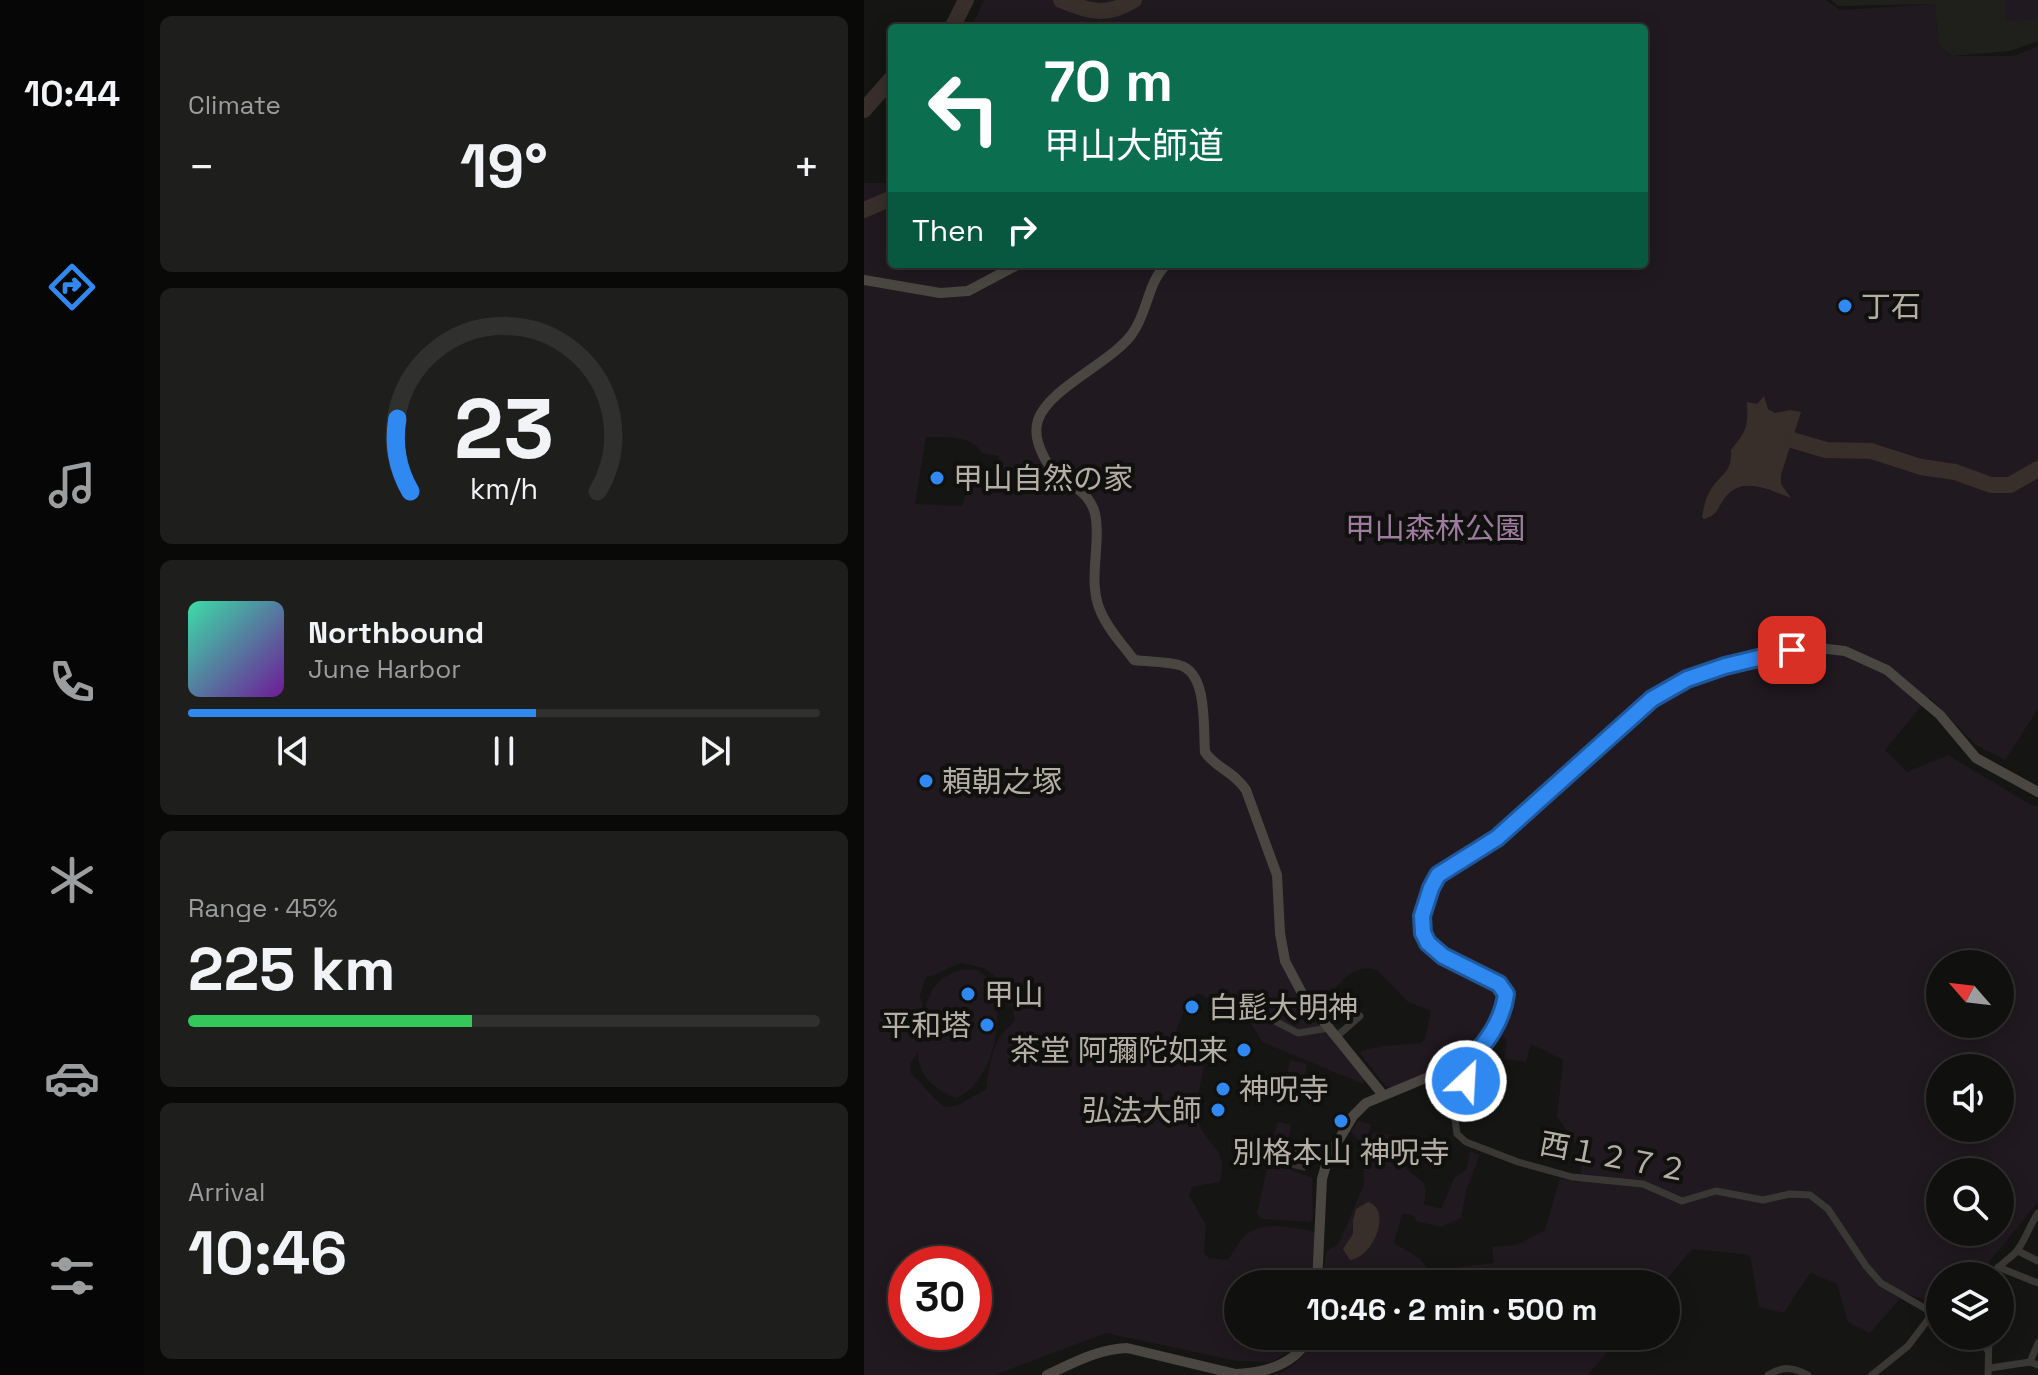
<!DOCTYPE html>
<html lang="en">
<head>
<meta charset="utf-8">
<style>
  body { margin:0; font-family:"Space Grotesk","Noto Sans JP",sans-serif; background:#1e1e1c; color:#f1f3f6; height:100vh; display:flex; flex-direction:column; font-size:30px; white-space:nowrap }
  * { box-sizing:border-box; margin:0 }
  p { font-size:26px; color:#9c9d9e }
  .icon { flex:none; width:44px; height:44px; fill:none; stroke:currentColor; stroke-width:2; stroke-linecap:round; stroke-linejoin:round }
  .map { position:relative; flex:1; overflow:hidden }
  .sheet { display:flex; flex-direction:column; gap:16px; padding:16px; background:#090908; width:720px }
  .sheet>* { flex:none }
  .hud { position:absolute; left:24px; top:24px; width:760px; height:244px; border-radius:8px; box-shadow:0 4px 20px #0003,0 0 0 2px #30302e; background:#0b6e4f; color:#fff; overflow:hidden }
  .needle { width:52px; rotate:298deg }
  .tools { position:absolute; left:1062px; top:950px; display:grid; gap:16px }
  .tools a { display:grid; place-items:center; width:88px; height:88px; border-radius:50%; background:#10100e; box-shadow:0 4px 20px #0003,0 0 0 2px #30302e; font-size:40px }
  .speed { position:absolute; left:24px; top:1246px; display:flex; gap:16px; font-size:40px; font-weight:700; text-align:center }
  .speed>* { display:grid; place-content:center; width:104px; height:104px; border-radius:50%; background:#10100e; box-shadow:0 4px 20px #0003,0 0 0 2px #30302e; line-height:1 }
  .speed .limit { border:12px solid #d22; background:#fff; color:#111 }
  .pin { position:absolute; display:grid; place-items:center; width:68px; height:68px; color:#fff; margin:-34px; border-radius:16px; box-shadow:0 4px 12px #0006 }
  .me { position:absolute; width:88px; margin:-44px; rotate:25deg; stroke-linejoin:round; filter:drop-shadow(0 0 6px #0008) }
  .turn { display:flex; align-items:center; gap:28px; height:168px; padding:0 24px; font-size:36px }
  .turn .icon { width:104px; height:104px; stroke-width:2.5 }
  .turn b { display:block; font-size:56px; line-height:68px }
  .then { display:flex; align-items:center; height:76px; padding:0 24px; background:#0003; gap:16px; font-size:30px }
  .big { font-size:60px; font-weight:600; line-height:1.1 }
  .sheet .tile { flex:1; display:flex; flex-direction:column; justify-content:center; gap:12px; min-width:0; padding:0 28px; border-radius:12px; background:#1e1e1c }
  .sheet .dial { align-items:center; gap:0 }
  .dial svg { height:208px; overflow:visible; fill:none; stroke:#30302e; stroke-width:7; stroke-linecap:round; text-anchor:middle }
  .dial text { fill:#f1f3f6; stroke:none }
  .song { display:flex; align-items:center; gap:24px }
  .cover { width:96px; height:96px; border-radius:12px; background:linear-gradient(135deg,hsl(160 70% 55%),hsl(280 70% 35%)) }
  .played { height:8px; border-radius:4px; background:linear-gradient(90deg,#2f89f1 55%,#30302e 55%) }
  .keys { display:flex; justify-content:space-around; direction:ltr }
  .heat { display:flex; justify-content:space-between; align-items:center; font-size:44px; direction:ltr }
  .charge { height:12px; border-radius:6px; background:linear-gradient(90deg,#34c759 45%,#30302e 0) }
  .trip { position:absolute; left:360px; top:1270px; width:456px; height:80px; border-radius:40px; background:#10100e; box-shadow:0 4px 20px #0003,0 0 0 2px #30302e; font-weight:600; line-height:80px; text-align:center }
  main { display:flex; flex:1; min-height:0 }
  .tabs { display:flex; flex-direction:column; width:144px; justify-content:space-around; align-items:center; background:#060606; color:#9c9d9e }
  .tabs .icon { width:56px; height:56px }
  .tabs .selected { color:#2f89f1 }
  .tabs b { font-size:36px; color:#f1f3f6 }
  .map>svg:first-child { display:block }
</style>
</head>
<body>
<main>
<nav class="tabs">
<b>10:44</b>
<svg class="icon selected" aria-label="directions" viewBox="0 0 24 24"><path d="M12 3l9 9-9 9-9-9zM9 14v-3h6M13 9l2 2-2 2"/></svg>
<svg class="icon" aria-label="music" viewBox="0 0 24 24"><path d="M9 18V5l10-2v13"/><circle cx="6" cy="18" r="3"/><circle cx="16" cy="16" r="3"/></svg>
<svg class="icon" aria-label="phone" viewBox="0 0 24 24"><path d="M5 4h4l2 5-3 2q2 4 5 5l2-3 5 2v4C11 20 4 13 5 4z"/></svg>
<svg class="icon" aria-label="climate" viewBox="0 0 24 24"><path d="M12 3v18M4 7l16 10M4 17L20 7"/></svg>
<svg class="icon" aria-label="car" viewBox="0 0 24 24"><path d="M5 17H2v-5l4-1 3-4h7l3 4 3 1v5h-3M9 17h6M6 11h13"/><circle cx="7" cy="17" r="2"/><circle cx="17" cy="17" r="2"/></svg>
<svg class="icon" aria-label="filters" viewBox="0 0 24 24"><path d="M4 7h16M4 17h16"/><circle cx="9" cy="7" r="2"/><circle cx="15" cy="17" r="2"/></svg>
</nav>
<section class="sheet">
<div class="tile"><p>Climate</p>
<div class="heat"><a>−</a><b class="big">19°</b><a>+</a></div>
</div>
<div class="tile dial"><svg viewBox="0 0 100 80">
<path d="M14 69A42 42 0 1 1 86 69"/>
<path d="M14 69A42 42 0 0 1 9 41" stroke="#2f89f1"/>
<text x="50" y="56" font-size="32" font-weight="700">23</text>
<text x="50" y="72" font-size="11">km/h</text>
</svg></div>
<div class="tile">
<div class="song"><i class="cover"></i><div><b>Northbound</b><p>June Harbor</p></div></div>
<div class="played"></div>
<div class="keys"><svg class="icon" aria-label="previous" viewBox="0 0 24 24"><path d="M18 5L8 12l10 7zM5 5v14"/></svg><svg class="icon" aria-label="pause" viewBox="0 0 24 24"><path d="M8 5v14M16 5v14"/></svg><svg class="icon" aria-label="next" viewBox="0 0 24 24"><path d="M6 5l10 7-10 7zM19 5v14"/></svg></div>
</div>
<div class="tile"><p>Range · 45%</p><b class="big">225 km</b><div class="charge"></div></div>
<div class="tile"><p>Arrival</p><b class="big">10:46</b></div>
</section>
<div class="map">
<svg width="1174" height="1375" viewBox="0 0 1174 1375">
  <rect width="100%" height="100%" fill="#151513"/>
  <!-- built -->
  <path fill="#1f1f1c" d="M967 0H1174V41L1146 51 1087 56 1075 45 1070 4 974 6Z"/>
  <!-- green -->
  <g fill="#20191f" fill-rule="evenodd">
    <path d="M120 0H962L976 10 1070 4 1075 45 1087 56H1150L1174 46V709L1141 760 1112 745 1065 697 1021 750 1043 772 1084 755 1169 806H1174V1202L1125 1262 1121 1276H1076V1306L1041 1293 1006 1333 984 1322 973 1284 946 1273 920 1313 895 1307 886 1255 828 1249 799 1284H459L461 1256 463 1251 475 1243 500 1184 498 1151 501 1144H497L487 1131 494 1121 507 1124 502 1143C504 1140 507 1134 511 1133 519 1131 537 1138 544 1143L541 1167C557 1185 565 1176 560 1204L577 1209 590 1178 602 1170 606 1151 616 1155 602 1191 597 1218 577 1227 552 1221 548 1214H538L530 1243 555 1258 566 1271 630 1263 628 1247 653 1245 681 1230 696 1178 716 1183 719 1153 693 1117 699 1060 667 1044 662 1062 640 1059 643 1040 621 1023 611 1049 603 1055 526 1088 521 1085 497 1055V1051L519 1046 557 1043 561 1038 567 1011 544 1002 514 971C486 959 468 994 453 1013L502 1079 499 1084 398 1042 384 1018 334 993 325 1000 312 1031 340 1064C338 1080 332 1099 333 1114 335 1143 369 1148 355 1182L328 1187 325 1195 342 1225 340 1253 345 1258 363 1260C370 1253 375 1240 383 1234 400 1220 429 1228 449 1231L451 1234 448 1284H374V1336H438L430 1348 408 1362 373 1361 242 1333 131 1375H0V183H28V264H780V28H107ZM62 437C82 438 106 434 118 453L135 456 128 486 104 487 98 506 51 504ZM97 963 120 968 133 978 135 1000 148 1007 151 1019C147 1027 139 1031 135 1038 127 1053 124 1072 122 1089L94 1105 81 1107C67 1098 60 1084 47 1074L46 1064 54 1052C54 1076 70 1090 93 1098 129 1081 142 1019 127 984 116 959 83 970 71 986 64 995 62 1006 60 1013L56 995 62 977C76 975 84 967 97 963ZM1076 964H1136V1024H1076ZM1076 1068H1136V1128H1076ZM1076 1172H1136V1232H1076ZM42 1264H110V1332H42Z"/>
    <path d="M1141 0H1174V19L1142 21Z"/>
    <path d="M426 1060 443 1064 436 1096 419 1092Z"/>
    <path d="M416 1122 425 1124 427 1127 417 1166 448 1178 449 1219 446 1222 397 1219 393 1213 413 1123Z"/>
    <path d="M451 1336H756L724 1375H409C430 1369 442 1355 451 1336Z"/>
  </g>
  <!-- water -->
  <g fill="#382e2a">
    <path d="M900 396 904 409 911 413 926 410 937 412 917 475V484L927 498C903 489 875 474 858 502 853 511 851 516 840 519L838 517C840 508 841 498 846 491 857 472 868 475 867 450 883 430 884 427 883 402L893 404Z"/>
    <path d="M426 1141 447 1147 441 1171 420 1166Z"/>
    <path d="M504 1202C529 1210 509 1258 486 1260L479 1249 489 1234V1220L492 1209Z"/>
  </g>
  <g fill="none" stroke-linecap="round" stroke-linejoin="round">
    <!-- river -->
    <g stroke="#382e2a" stroke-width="16">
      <path d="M197 0C226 12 243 17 270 0"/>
      <path d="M88 28 102 0"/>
      <path d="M0 110 28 78"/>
      <path d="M0 210 28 198"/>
      <path d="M928 440 962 450 1007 451 1057 467 1091 472 1127 485H1146L1174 469"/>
    </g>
    <!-- street -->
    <g stroke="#3a3834" stroke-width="7">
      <path d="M401 1016 434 1033 465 1028"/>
      <path d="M472 1037 496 1016"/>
      <path d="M600 1062 602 1081 590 1112 593 1134 602 1142 654 1162 708 1177 779 1184 818 1201 852 1191 899 1200 926 1194 946 1195 964 1209 1002 1266 1017 1283 1069 1313"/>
      <path d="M1154 1251 1174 1261"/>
      <path d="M1134 1267 1174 1283"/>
      <path d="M1128 1276C1133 1266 1143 1261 1151 1253 1160 1244 1166 1224 1174 1213"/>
      <path d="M1113 1336 1124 1351"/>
      <path d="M1166 1362 1174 1343"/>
      <path d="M1126 1368 1166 1362 1174 1365"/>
      <path d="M904 1375C919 1366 929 1367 944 1375"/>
      <path d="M1008 1375 1044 1346 1069 1313 1076 1319"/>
      <path d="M1124 1375 1125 1336"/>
    </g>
    <!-- secondary -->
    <g stroke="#4a4742" stroke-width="10">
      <path d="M303 264C283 282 284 313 268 334 247 363 185 388 174 420 170 432 174 445 179 455 191 483 228 485 232 519 236 548 224 582 236 610 243 628 259 645 270 660 285 662 301 661 315 665 344 672 339 727 341 752 351 768 370 771 382 790L413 875 416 933 421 961 440 997 519 1095"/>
      <path d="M0 280 76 293 104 291 155 264"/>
      <path d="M453 1284 458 1179 464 1158 489 1116 502 1103 600 1062 616 1053 641 1004 642 994 635 984 579 956 564 943 559 933 558 916 567 888 574 875 584 867 633 838 788 699 823 679 909 654 946 647 981 651 1023 670 1076 715 1112 758 1174 792"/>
      <path d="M183 1375C209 1363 234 1349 263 1348L372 1374C401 1373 433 1364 445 1336"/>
    </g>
  </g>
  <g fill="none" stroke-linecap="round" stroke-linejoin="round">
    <!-- route casing -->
    <g stroke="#1f599d" stroke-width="20">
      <path id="route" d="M602 1081 600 1062C621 1049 639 1019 642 994L635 984 579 956 564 943 559 933 558 916 567 888 574 875 633 838 788 699 823 679 861 666 928 650"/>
    </g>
    <!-- route -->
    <use href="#route" stroke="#2f89f1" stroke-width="14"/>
  </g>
  <!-- markers -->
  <g fill="#2f89f1" stroke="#10100e" stroke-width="3">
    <circle cx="981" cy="306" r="8"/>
    <circle cx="73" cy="478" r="8"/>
    <circle cx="62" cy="781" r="8"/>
    <circle cx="104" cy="994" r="8"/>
    <circle cx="328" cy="1007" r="8"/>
    <circle cx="123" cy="1025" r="8"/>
    <circle cx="380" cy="1050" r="8"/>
    <circle cx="359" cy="1089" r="8"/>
    <circle cx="354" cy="1110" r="8"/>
    <circle cx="477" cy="1121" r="8"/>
  </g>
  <g text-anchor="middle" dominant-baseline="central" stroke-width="8" stroke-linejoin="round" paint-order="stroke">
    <!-- poi labels -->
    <g font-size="30" fill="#b5aea5" stroke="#10100e" text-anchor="start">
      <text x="997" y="306">丁石</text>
      <text x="89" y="478">甲山自然の家</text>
      <text x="78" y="781">頼朝之塚</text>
      <text x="120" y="994">甲山</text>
      <text x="344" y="1007">白髭大明神</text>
      <text x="107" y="1025" text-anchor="end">平和塔</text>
      <text x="364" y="1050" text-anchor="end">茶堂 阿彌陀如来</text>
      <text x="375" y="1089">神呪寺</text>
      <text x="338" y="1110" text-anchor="end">弘法大師</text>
      <text x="477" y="1152" text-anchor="middle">別格本山 神呪寺</text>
    </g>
    <!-- park labels -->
    <g font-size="30" fill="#9e7ca0" stroke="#10100e">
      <text x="571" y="528">甲山森林公園</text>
    </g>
    <!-- street labels -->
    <g font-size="30" fill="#b5aea5" stroke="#10100e">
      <text transform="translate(750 1157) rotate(11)">西１２７２</text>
    </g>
  </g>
</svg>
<div class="tools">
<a><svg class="needle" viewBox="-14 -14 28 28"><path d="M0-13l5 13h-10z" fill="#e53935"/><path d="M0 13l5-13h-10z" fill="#9c9d9e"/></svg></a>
<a><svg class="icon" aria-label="sound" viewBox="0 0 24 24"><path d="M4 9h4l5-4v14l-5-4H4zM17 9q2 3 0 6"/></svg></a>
<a><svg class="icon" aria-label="search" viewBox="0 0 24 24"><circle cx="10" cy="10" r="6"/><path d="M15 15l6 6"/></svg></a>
<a><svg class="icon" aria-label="layers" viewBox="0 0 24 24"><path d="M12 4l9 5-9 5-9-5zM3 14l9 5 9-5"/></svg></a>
</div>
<div class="speed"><div class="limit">30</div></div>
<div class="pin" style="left:928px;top:650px;background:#d93025"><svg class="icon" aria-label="arrive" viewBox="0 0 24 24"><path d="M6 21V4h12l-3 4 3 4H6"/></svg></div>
<svg class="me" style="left:602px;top:1081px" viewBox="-20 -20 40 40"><circle r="17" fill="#2f89f1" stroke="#fff" stroke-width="3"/><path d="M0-11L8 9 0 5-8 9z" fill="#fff"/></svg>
<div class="trip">10:46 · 2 min · 500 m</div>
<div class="hud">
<div class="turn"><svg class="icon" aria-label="left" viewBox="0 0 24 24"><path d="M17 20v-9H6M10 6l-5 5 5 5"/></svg><div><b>70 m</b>甲山大師道</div></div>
<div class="then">Then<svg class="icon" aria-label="right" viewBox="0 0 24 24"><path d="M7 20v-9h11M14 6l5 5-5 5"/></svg></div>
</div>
</div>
</main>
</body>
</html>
